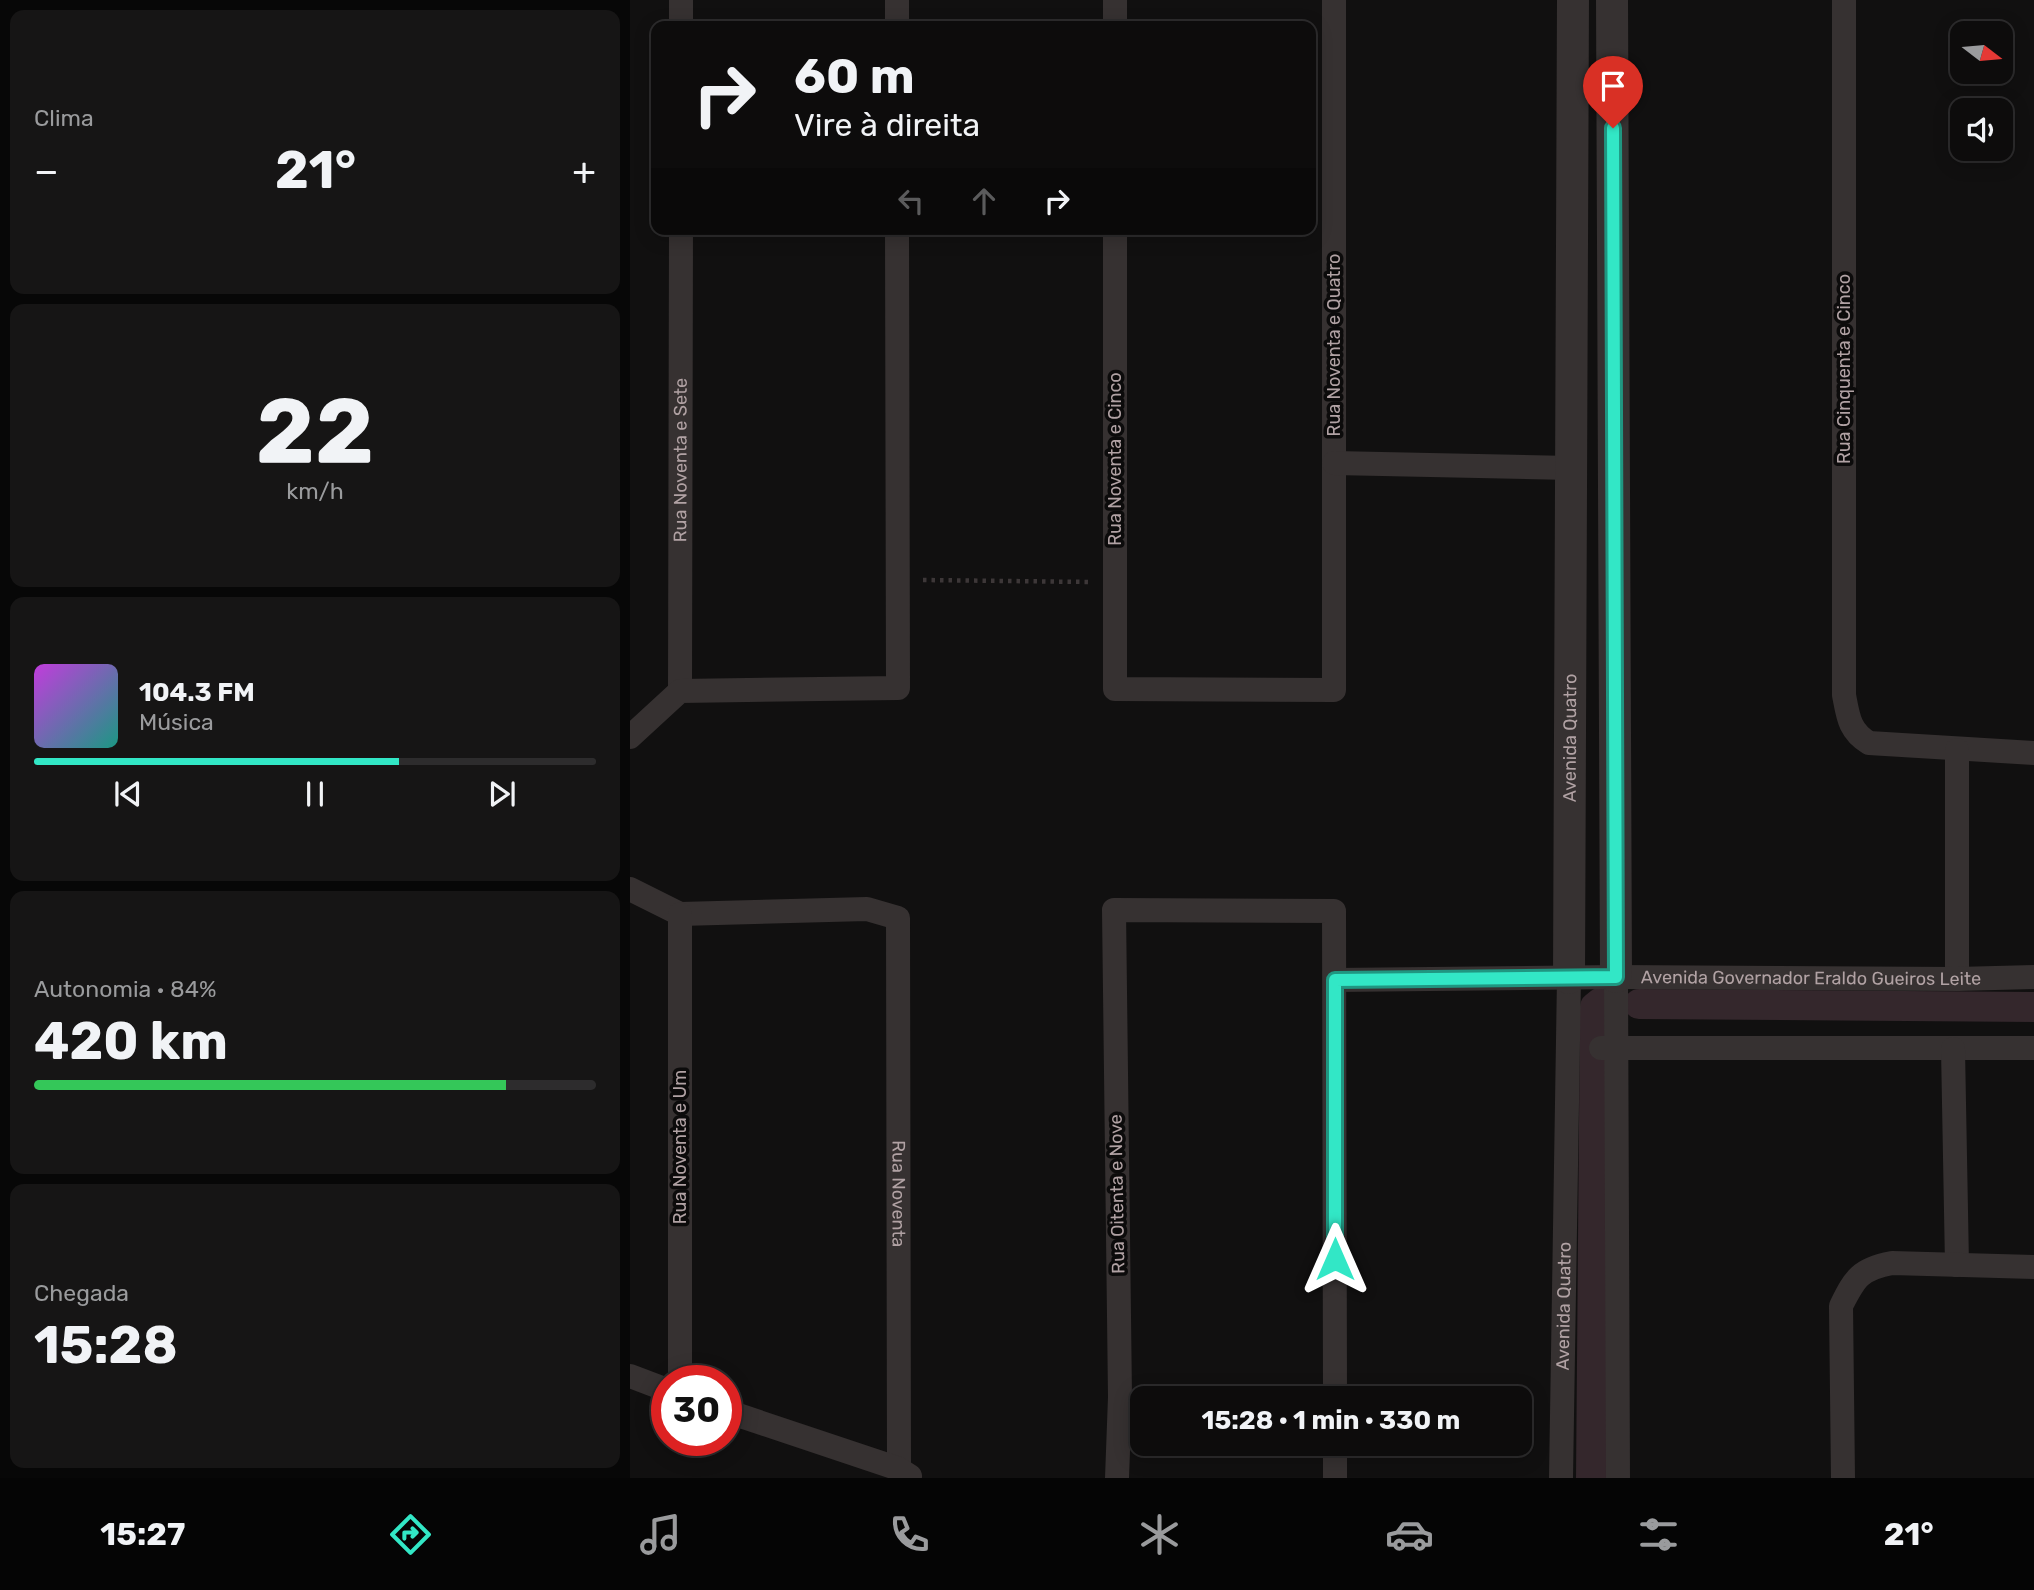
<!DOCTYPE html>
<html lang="pt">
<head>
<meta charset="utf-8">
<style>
  body { margin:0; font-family:Rubik,sans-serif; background:#161515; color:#f1f3f6; height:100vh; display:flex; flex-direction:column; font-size:26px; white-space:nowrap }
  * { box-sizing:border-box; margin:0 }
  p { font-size:23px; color:#9a9b9d }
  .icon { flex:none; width:38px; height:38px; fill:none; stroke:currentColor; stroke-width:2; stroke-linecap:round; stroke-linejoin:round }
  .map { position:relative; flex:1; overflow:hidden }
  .details { display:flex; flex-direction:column; gap:10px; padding:10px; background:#070707; width:630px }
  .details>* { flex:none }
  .guide { position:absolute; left:21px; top:21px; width:665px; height:214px; border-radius:14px; box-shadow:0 4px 18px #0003,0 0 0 2px #2d2c2d; background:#0d0c0c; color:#f1f3f6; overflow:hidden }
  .needle { width:46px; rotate:106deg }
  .fabs { position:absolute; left:1320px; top:21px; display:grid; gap:14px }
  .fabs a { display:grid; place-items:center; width:63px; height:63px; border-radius:14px; background:#0d0c0c; box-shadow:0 4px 18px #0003,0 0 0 2px #2d2c2d; font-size:35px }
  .speed { position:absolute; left:21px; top:1365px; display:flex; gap:14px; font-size:35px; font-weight:700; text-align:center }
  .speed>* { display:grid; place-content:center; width:91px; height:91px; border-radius:50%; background:#0d0c0c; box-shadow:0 4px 18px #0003,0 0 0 2px #2d2c2d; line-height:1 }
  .speed .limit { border:10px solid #d22; background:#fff; color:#111 }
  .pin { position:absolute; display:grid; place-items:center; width:60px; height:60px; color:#fff; margin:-72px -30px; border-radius:50% 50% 50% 0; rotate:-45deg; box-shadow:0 0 7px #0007 }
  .pin .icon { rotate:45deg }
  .me { position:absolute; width:77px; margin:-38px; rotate:0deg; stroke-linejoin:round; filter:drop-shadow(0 0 5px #0008) }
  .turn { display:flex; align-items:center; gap:24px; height:147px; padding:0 28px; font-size:32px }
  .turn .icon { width:91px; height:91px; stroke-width:2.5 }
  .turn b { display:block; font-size:49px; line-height:60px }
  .lanes { display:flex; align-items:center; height:66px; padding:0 28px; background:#0003; justify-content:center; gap:35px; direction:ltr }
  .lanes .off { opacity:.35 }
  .big { font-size:52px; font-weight:700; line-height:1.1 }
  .details .card { flex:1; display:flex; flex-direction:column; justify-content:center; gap:10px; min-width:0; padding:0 24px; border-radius:14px; background:#161515 }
  .details .dial { align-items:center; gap:0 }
  .dial b { font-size:91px; line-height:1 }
  .song { display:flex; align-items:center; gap:21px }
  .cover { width:84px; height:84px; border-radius:10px; background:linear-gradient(135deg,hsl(290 70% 55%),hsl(170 70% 35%)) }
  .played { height:7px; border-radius:4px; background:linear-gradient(90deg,#32e7c6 65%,#2d2c2d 65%) }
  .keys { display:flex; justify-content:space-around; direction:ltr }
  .heat { display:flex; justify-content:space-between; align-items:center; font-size:38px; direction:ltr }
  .charge { height:10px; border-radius:5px; background:linear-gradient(90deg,#34c759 84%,#2d2c2d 0) }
  .trip { position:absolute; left:500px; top:1386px; width:402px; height:70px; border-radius:14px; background:#0d0c0c; box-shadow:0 4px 18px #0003,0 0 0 2px #2d2c2d; font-weight:700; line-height:70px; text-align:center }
  .tabs { display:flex; height:112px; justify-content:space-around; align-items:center; background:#050505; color:#9a9b9d }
  .tabs .icon { width:49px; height:49px }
  .tabs .selected { color:#32e7c6 }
  .tabs b { font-size:32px; color:#f1f3f6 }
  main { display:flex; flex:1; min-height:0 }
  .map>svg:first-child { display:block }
</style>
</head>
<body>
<main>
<section class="details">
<div class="card"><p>Clima</p>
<div class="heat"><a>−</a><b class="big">21°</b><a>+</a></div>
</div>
<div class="card dial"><b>22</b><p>km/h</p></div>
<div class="card">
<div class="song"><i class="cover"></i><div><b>104.3 FM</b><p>Música</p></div></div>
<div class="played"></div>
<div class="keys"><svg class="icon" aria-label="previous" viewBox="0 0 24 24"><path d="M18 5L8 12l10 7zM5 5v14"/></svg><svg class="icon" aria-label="pause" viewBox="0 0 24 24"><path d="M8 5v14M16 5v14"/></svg><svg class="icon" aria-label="next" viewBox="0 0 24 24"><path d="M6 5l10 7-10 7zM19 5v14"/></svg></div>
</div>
<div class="card"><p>Autonomia · 84%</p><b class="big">420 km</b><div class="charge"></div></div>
<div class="card"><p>Chegada</p><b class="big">15:28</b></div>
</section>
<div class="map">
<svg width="1404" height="1478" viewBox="0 0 1404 1478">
  <rect width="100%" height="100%" fill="#111010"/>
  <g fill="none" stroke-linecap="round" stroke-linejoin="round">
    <!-- canal -->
    <g stroke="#34272c" stroke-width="30">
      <path d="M1009 1004 1404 1007"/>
      <path d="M961 1478 965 1007 970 1003"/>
    </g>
    <!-- path -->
    <path stroke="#3d3738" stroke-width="4.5" stroke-dasharray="3.5 5" stroke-linecap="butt" d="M293 580 460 582"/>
    <!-- minor -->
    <g stroke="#363131" stroke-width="24">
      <path d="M267 0V26"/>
      <path d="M485 0V26"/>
      <path d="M1214 0V695C1218 716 1219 731 1239 743L1404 753"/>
      <path d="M51 26V0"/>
      <path d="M485 229V689L704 690V0"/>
      <path d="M704 463 941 468"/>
      <path id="s1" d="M50 691 51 229"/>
      <path d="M0 737 50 691 268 688 267 229"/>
      <path d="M1327 750V979"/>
      <path id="s2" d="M0 889 50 914 237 909 268 918 269 1469"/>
      <path d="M986 977 988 1478"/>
      <path id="s3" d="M705 980 986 977 1327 979 1404 977"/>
      <path d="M971 1048H1404"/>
      <path d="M1323 1049 1327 1265"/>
      <path d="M0 1376 37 1390"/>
      <path d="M50 1381V914"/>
      <path d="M96 1411 269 1469 280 1476"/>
      <path d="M705 1444V1478"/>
      <path d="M487 1478 490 1397 484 910 704 911 705 1398"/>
      <path id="s4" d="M931 1478 939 978"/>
      <path d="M1213 1478 1211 1306C1225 1278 1230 1269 1262 1263L1404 1267"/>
    </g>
    <!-- tertiary -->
    <g stroke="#363131" stroke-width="32">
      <path d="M982 0 986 977"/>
      <path id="s5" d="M939 978 943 0"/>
    </g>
  </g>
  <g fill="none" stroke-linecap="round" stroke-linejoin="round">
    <!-- route casing -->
    <g stroke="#209681" stroke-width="18">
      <path id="route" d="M705 1259V980L986 977 983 128"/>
    </g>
    <!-- route -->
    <use href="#route" stroke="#32e7c6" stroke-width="12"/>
  </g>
  <g text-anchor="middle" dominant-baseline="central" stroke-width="7" stroke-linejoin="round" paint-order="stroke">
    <!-- street labels -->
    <g font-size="18" fill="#b1a2a4" stroke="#0c0b0b">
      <text transform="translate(704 345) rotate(-90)">Rua Noventa e Quatro</text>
      <text transform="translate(1214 369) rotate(-90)">Rua Cinquenta e Cinco</text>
      <text transform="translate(485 459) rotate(-90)">Rua Noventa e Cinco</text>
      <text stroke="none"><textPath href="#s1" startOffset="231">Rua Noventa e Sete</textPath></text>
      <text stroke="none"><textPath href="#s5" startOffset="240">Avenida Quatro</textPath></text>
      <text stroke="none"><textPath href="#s3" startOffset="476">Avenida Governador Eraldo Gueiros Leite</textPath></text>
      <text transform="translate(50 1147) rotate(-90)">Rua Noventa e Um</text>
      <text stroke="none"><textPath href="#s2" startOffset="551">Rua Noventa</textPath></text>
      <text transform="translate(487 1194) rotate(-91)">Rua Oitenta e Nove</text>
      <text stroke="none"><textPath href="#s4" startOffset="172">Avenida Quatro</textPath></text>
    </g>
  </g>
</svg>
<div class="fabs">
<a><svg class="needle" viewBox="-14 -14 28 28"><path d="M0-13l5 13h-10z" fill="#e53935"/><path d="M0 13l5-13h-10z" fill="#9a9b9d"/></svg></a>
<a><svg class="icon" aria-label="sound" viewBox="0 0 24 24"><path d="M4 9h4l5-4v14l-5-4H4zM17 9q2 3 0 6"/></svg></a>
</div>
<div class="speed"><div class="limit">30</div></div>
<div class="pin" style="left:983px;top:128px;background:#d93025"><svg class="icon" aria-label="arrive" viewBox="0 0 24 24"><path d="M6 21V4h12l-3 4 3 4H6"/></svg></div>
<svg class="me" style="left:705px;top:1259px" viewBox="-20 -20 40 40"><path d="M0-17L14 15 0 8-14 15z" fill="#32e7c6" stroke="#fff" stroke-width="4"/></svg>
<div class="trip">15:28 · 1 min · 330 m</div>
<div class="guide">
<div class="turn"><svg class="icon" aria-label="right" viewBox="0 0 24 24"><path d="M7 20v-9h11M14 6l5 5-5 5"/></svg><div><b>60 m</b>Vire à direita</div></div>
<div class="lanes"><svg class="icon off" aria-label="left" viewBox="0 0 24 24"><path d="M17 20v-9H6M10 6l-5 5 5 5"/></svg><svg class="icon off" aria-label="ahead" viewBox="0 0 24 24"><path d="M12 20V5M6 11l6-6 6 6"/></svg><svg class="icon" aria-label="right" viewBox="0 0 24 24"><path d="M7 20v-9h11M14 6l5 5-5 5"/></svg></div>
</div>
</div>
</main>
<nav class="tabs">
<b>15:27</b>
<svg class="icon selected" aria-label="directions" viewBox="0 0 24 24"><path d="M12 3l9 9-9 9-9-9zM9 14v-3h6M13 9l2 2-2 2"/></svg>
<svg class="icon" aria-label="music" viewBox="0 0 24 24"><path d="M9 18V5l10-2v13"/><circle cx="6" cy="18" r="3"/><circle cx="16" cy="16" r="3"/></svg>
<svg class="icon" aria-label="phone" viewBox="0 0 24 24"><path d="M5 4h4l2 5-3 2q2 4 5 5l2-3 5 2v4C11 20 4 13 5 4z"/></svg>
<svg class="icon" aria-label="climate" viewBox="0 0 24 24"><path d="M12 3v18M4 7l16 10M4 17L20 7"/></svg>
<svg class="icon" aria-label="car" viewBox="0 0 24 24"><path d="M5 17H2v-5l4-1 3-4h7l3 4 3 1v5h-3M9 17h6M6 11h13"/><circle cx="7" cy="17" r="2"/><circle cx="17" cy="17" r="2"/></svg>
<svg class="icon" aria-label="filters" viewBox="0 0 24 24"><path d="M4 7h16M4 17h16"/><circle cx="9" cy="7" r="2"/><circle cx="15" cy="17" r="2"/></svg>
<b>21°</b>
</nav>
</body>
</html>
